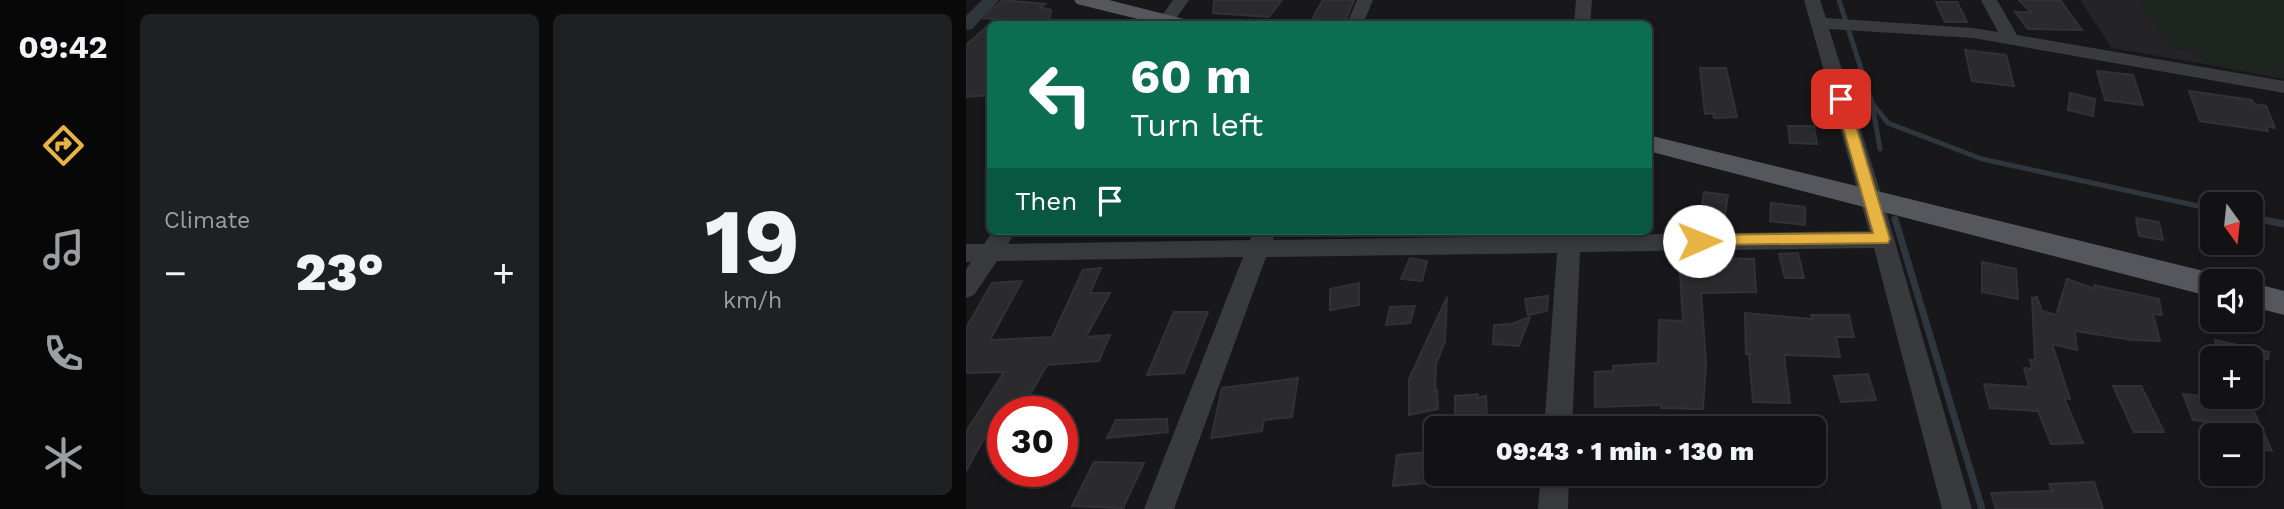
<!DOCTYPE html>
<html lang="en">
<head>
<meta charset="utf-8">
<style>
  body { margin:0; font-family:"Work Sans",sans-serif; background:#1f2022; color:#f1f3f6; height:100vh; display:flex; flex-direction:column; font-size:26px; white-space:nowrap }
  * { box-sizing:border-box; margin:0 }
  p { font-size:23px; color:#9c9ea0 }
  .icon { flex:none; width:38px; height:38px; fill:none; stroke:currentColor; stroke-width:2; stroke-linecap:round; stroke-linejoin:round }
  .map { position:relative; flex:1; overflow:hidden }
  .side { display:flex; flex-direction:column; gap:14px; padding:14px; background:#0a0a0b; width:840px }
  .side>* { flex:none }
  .guide { position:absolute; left:21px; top:21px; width:665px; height:214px; border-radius:10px; box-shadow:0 4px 10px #0003,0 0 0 2px #313234; background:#0b6e4f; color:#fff; overflow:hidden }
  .needle { width:46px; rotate:165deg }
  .tools { position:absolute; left:1234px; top:192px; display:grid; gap:14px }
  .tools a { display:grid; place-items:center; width:63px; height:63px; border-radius:10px; background:#121214; box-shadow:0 4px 10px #0003,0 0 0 2px #313234; font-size:35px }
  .speed { position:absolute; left:21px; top:396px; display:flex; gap:14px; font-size:35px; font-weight:700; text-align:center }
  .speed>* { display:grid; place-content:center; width:91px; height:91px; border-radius:50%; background:#121214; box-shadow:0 4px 10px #0003,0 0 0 2px #313234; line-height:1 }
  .speed .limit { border:10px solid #d22; background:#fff; color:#111 }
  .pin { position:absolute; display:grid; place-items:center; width:60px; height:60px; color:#fff; margin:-30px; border-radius:14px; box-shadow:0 4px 10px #0006 }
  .me { position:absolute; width:77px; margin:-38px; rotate:89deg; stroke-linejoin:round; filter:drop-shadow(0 0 5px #0008) }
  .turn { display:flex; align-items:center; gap:24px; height:147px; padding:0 28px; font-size:32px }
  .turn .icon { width:91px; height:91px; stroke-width:2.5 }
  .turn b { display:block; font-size:49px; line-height:60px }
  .then { display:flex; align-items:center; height:66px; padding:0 28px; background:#0003; gap:14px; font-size:26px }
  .big { font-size:52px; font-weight:800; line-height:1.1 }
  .side .widget { flex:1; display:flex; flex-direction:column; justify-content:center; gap:10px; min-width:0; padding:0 24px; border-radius:10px; background:#1f2022 }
  .side .dial { align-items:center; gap:0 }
  .dial b { font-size:91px; line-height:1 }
  .heat { display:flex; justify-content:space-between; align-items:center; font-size:38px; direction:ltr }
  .side .tiles { flex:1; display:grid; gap:14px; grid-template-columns:repeat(2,1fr) }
  .trip { position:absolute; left:458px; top:416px; width:402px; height:70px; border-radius:10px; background:#121214; box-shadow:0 4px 10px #0003,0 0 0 2px #313234; font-weight:800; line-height:70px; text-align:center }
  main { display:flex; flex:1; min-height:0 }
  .tab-bar { display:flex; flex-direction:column; width:126px; justify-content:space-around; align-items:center; background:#070708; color:#9c9ea0 }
  .tab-bar .icon { width:49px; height:49px }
  .tab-bar .current { color:#e7b343 }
  .tab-bar b { font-size:32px; color:#f1f3f6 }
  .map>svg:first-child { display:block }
</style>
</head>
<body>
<main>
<nav class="tab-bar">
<b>09:42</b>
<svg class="icon current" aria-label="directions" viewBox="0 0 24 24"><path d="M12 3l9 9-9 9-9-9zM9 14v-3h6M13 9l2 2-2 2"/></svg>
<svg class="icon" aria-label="music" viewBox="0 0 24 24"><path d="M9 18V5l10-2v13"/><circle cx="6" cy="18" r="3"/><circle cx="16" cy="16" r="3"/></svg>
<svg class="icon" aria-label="phone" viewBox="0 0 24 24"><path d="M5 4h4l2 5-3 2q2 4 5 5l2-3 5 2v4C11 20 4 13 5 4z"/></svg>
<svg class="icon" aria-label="climate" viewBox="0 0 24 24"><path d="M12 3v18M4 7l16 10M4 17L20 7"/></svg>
</nav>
<section class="side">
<div class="tiles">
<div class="widget"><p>Climate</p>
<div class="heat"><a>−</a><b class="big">23°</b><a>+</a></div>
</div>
<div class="widget dial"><b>19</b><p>km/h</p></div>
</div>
</section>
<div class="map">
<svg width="1318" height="509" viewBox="0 0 1318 509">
  <rect width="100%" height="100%" fill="#18181a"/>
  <!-- built -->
  <path fill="#242427" d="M1114 0H1172L1206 48 1228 51 1233 63 1146 48Z"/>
  <!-- green -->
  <path fill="#1e241f" d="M1172 0H1318V79L1233 63 1228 51 1206 48Z"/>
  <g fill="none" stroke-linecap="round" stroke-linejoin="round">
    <!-- stream-far1 -->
    <g stroke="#2f363d" stroke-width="5">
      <path d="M873 0 906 103 914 149"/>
      <path d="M906 103 922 123 1016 159 1246 209"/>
      <path d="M1284 217 1291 219"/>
    </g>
    <!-- stream -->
    <g stroke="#2f363d" stroke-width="7">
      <path d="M1284 217 1318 224"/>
      <path d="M929 219 1016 509"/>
    </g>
    <!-- canal -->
    <path fill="#2f363d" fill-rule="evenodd" d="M16 0H33L6 29 0 30V16Z"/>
  </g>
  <!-- building -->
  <g fill="#2b2b2e" stroke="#323236" stroke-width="2">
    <path d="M37 0 79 4 74 7 85 10 83 24 15 18Z"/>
    <path d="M248 0H299L315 1 303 17 247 13Z"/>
    <path d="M357 0H388L378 24H343Z"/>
    <path d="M1053 0H1094L1116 30 1062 29 1049 12H1065Z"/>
    <path d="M970 2H991L1001 22H979Z"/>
    <path d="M24 24V95L0 97V45Z"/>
    <path d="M999 50 1040 55 1048 86 1006 81Z"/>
    <path d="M734 68H760L771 117 748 118 747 113 739 114Z"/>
    <path d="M1131 71 1167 75 1177 105 1139 100Z"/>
    <path d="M1223 91 1286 100 1288 104 1300 106 1309 128 1300 126 1302 131 1234 121Z"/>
    <path d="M1104 93 1129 99 1127 116 1102 110Z"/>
    <path d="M822 126H848L851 144 824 143Z"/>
    <path d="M738 192 762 195 758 220 734 217Z"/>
    <path d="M805 203 839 207V225L804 221Z"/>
    <path d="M1170 218 1193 222 1197 240 1173 236Z"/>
    <path d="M832 253 838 278H819L813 254Z"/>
    <path d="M713 257 788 259 790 292 735 293 740 363 737 409 695 408V405L629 407V372L647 371V366L692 363 693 320 717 321Z"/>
    <path d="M444 258 461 261 456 281 435 279Z"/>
    <path d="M1016 262 1050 269 1052 299 1016 292Z"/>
    <path d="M135 268 124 293H144L120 337 144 335 133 361 81 365 60 402H49L43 411H37L34 426H25L0 471V432L38 372 0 373V328L26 283 56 281 24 340 86 337 117 270Z"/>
    <path d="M1101 279 1129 289 1128 285 1193 299 1196 315 1187 314 1194 341 1167 340 1109 331 1111 350 1086 344 1104 399 1098 398 1117 443 1085 444 1072 411 1024 408 1018 384 1063 387 1058 368 1066 369 1064 360H1069L1066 298 1071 297 1076 311 1090 315Z"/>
    <path d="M393 283V305L364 310V289Z"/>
    <path d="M582 296 581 311 562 315 559 299Z"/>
    <path d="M481 297 479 341 470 364 469 391 471 390 472 409 443 415V379Z"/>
    <path d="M449 306 444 323 420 325 424 307Z"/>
    <path d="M208 312H242L218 373 181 375Z"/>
    <path d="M779 313 846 319 845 315H883L888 337H870L874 357 818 355 824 403 787 402 783 354H780Z"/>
    <path d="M564 317 553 346 527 344 528 325 546 324Z"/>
    <path d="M1249 340 1303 352 1302 359H1253Z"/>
    <path d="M902 374 910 400 875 402 868 376Z"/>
    <path d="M332 378 326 417 298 420 296 431 245 438 256 388Z"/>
    <path d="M1147 386H1175L1198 432H1168Z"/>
    <path d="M512 394 511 398 520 396 521 418H489V396Z"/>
    <path d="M1217 394 1283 401 1306 451 1284 448V436H1257L1252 423 1227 420Z"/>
    <path d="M201 419 202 432 141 438 150 420Z"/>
    <path d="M471 451V482L427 486 431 455Z"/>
    <path d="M128 462 178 463 157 508 106 506Z"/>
    <path d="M1128 482 1137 509H1030L1025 493 1086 491 1083 484Z"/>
  </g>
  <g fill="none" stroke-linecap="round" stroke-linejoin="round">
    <!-- minor -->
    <g fill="#393a3e" fill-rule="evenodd">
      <path d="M207 0H223L206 24H194L192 21Z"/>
      <path d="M391 0H407L397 24H381Z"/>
      <path d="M610 0H626L624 24H608Z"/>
      <path d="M838 0H854L860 18 1007 28 1032 32 1015 0H1031L1051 35 1318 81V93L1007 38 863 29 917 200 1006 509H976L908 248 614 252 606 429H578L591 253 300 257 208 509H178L277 257 31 261 8 295 0 298V269L5 262H0V244H18L27 231H50L42 244 284 240 288 231H310L307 240 903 231Z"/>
      <path d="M575 474H603L602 509H572Z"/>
    </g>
    <!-- major -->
    <g fill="#55575d" fill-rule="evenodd">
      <path d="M108 0H143L222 20 225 24H192L111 4Z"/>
      <path d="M682 135 1246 273 1256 277 1259 282H1246V297L682 151Z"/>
      <path d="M1284 282 1318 291V315L1284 306Z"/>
    </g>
  </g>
  <!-- route -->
  <path fill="#e7b343" stroke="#96742c" stroke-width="2" d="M875 95 882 99 924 239 922 243 728 245 726 241 733 235 907 233 869 99Z"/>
</svg>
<div class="tools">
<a><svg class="needle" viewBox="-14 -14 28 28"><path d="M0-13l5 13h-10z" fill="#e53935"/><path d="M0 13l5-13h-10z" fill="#9c9ea0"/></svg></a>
<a><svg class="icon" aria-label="sound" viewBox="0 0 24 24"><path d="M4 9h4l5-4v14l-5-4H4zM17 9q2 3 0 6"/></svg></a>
<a>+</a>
<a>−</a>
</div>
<div class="speed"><div class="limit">30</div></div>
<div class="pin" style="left:875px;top:99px;background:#d93025"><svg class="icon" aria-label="arrive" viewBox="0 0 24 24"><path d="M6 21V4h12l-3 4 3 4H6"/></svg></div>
<svg class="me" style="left:733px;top:241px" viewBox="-20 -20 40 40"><circle r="19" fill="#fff"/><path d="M0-13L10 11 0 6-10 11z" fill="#e7b343"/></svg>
<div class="trip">09:43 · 1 min · 130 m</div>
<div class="guide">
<div class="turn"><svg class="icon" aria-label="left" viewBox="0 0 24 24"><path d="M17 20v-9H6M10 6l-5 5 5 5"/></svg><div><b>60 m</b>Turn left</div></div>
<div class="then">Then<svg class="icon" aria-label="arrive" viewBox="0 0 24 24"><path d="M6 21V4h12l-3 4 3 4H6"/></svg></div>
</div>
</div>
</main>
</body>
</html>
